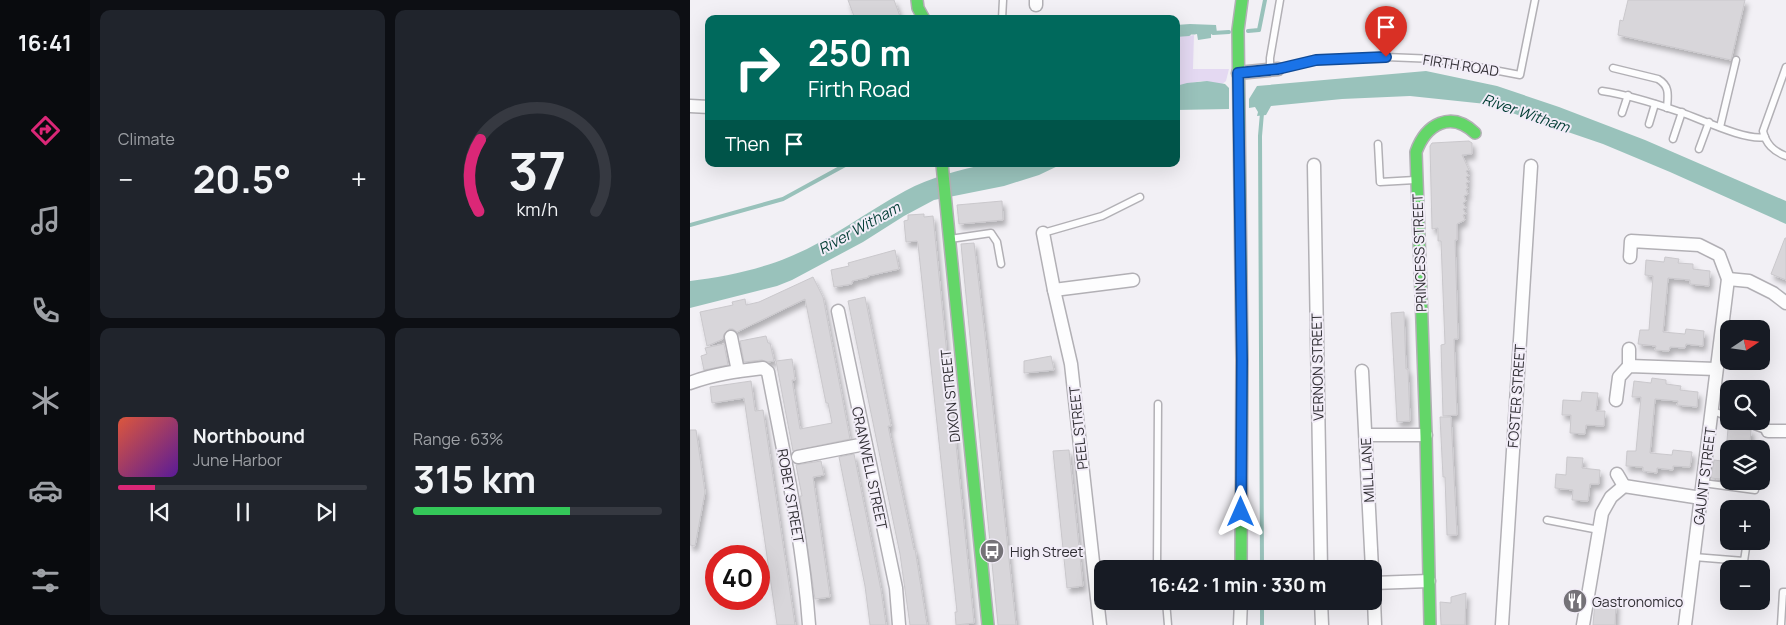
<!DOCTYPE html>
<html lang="en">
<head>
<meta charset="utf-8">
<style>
  body { margin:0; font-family:Manrope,sans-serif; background:#20242c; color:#f1f3f6; height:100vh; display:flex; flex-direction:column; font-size:19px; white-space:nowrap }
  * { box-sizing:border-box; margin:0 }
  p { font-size:16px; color:#9ea1a6 }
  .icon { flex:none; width:28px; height:28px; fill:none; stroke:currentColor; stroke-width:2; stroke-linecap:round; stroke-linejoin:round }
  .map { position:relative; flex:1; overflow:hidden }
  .details { display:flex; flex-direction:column; gap:10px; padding:10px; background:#0d0f14; width:600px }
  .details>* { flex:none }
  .banner { position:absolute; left:15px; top:15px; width:475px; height:152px; border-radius:10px; box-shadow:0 5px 20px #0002; background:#00695c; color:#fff; overflow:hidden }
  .needle { width:32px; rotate:77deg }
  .buttons { position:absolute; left:1030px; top:320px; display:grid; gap:10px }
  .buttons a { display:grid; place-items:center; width:50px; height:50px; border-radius:10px; background:#171b24; box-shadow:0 5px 20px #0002; font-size:25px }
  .speed { position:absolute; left:15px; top:545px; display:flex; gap:10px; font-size:25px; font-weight:700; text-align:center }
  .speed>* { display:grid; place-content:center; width:65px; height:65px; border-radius:50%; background:#171b24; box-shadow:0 5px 20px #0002; line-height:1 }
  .speed .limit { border:8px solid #d22; background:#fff; color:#111 }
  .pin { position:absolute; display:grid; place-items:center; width:42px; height:42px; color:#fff; margin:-51px -21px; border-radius:50% 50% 50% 0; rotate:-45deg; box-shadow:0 0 5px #0007 }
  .pin .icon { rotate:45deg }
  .me { position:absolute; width:55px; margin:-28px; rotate:0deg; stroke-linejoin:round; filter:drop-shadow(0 0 4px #0008) }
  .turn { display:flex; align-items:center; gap:18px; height:105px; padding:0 20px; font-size:22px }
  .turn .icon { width:65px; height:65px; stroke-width:2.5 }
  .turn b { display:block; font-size:35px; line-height:42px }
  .then { display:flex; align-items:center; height:48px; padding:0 20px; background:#0003; gap:10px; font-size:19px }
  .big { font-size:38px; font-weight:700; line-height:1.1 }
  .details .tile { flex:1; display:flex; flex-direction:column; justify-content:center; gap:8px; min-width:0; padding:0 18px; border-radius:10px; background:#20242c }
  .details .dial { align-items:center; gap:0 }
  .dial svg { height:130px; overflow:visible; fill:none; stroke:#363941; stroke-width:7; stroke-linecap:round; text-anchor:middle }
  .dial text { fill:#f1f3f6; stroke:none }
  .song { display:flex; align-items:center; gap:15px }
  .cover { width:60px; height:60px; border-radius:8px; background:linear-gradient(135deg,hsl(10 70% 55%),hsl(270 70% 35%)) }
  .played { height:5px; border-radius:2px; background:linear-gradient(90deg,#db2777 15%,#363941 15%) }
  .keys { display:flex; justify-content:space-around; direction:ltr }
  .heat { display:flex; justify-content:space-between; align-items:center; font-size:28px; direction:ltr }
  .charge { height:8px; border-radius:4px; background:linear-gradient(90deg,#34c759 63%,#363941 0) }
  .details .tiles { flex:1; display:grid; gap:10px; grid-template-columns:repeat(2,1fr) }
  .trip { position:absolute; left:404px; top:560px; width:288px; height:50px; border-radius:10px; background:#171b24; box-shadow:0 5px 20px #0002; font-weight:700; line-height:50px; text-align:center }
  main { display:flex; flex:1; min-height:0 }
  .tab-bar { display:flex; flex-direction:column; width:90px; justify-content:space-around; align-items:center; background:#090b0e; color:#9ea1a6 }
  .tab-bar .icon { width:35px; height:35px }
  .tab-bar .active { color:#db2777 }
  .tab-bar b { font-size:22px; color:#f1f3f6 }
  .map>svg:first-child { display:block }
</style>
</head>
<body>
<main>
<nav class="tab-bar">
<b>16:41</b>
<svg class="icon active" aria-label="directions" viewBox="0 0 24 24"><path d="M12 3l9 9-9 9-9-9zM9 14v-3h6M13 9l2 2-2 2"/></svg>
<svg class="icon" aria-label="music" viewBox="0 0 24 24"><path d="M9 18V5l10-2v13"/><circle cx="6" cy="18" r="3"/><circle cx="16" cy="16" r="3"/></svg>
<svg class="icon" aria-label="phone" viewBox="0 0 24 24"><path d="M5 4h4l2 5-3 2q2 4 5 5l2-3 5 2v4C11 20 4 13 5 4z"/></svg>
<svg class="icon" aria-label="climate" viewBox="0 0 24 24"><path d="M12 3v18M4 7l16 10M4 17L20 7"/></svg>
<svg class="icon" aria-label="car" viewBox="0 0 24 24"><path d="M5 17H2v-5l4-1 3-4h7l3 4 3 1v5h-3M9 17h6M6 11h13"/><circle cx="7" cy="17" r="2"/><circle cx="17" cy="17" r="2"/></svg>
<svg class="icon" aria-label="filters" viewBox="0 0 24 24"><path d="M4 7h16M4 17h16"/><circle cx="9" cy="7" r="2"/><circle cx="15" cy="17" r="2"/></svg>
</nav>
<section class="details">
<div class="tiles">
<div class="tile"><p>Climate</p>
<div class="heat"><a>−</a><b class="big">20.5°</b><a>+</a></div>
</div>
<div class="tile dial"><svg viewBox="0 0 100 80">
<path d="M14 69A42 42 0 1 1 86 69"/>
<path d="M14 69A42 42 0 0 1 15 25" stroke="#db2777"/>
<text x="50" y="56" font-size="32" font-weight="700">37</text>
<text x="50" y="72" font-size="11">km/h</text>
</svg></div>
<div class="tile">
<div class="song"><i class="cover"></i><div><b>Northbound</b><p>June Harbor</p></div></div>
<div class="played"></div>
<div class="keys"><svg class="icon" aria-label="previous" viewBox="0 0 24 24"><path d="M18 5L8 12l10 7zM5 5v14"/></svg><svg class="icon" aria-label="pause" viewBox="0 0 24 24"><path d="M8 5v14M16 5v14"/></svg><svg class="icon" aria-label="next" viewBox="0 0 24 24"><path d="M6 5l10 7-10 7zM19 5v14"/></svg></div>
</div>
<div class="tile"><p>Range · 63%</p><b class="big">315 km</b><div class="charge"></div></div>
</div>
</section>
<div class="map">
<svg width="1096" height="625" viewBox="0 0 1096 625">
  <defs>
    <filter id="shadow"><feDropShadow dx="3" dy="5" stdDeviation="2.5" flood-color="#0004"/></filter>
  </defs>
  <rect width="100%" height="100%" fill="#f2f0f5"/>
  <!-- green -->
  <path fill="#e4d9f2" d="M491 33 499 36 504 35 503 69H539L536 81 532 84 511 81 486 86V34Z"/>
  <!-- water -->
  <g fill="#99c2bb">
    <path d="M500 24 526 25 527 33 521 34V38L508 40 507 34C499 36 493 32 486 34V25Z"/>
    <path d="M736 71 807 86 869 107 955 140 1096 201V224L980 172 913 144 796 104 720 96 652 99 581 106 576 115 567 116 568 112 565 107 559 108V99L567 86Z"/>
    <path d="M517 81 535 84 539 88V109L486 110V86L497 83Z"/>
    <path d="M297 164H372L349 175 314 186 244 200 214 216 173 242 102 280 87 286 0 308V281C33 277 68 270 99 257 141 240 176 212 215 191 241 177 269 170 297 164Z"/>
  </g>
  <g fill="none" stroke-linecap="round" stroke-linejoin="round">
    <!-- stream -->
    <g stroke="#99c2bb" stroke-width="4">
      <path d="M558 31 569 30 575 0"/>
      <path d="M523 33 539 32"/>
      <path d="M486 35 499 34"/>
      <path d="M572 113 570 136 572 569"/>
      <path d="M0 225 93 199 157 164"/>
      <path d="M572 601V625"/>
    </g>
  </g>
  <!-- building -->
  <g fill="#d8d6da" stroke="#cac8cc" filter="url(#shadow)">
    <path d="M158 0H204L211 19H165Z"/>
    <path d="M938 0H1055L1041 60 928 35 930 20 933 21Z"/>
    <path d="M779 141 782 143V154L772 155 779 170 776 171 779 176 776 177 779 182 776 183 778 188 776 189 778 194 774 196 776 201 773 203 776 208 773 209 776 214 773 215 775 220 767 224V240H765L768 339H764L767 415 753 416 751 345 755 344 751 241H748V228L742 229 740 146 742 143Z"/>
    <path d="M312 201 313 220 269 224 267 205Z"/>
    <path d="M234 214V217L243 216 284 623 266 625 265 612H267L228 244 227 241 216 242 214 221 218 220V215Z"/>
    <path d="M1095 238H1096V280L1081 274Z"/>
    <path d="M284 243 296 344 326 625H308L271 244Z"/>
    <path d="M205 250 209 269 178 276 179 277 162 281V284L144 287 141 270 159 266 158 263Z"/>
    <path d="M975 257 989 259 988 263 1003 264V269L1020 271 1019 286 1000 284V280L978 278 973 332 995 334 996 329 1014 331 1013 346 996 344 995 348 980 347 979 351 965 350 966 346 948 344 950 330H959L963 276 955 275 956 260 974 262Z"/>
    <path d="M123 277 133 297 160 439 103 451 86 361 102 359 105 380H102L110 429 142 423 138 403H136L115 299 47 332 43 329H39L34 334 33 339 17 346 10 312 43 305 42 302 55 299 56 305 69 302Z"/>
    <path d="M175 297 201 426H198L224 550 225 549 237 625H220L210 554 158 301Z"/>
    <path d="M714 312 716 369H718L720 421 707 422 701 313Z"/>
    <path d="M76 336 78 343H80L84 361 78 362 72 360 54 362 50 341Z"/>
    <path d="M34 344 38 365 14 370 11 356 17 354 15 348Z"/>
    <path d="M361 356 364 370 334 373V361Z"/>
    <path d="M962 378 976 380V384L991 386 990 390 1008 392 1007 407 987 405 988 401 965 399 960 453 982 455 983 450 1002 452 1000 467 983 466V470L967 468V473L953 471V467L936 466 937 451H946L951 397H942L944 381 961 383Z"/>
    <path d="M61 381 65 411 73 410 105 625H87L54 398 22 403 20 387Z"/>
    <path d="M892 392 908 393 906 411H915L914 426 896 425 895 434 880 433 881 415H872L873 400 891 401Z"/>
    <path d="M750 417H761L767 535H757L755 477H753Z"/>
    <path d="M1038 428 1061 430 1060 443 1037 441Z"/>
    <path d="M0 430H6L15 492 5 546 0 545Z"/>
    <path d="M379 450 393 586 377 588 363 451Z"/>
    <path d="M164 454 191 590 196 625H180L175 586 149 457Z"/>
    <path d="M877 457 893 458 892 468 910 470 909 484H900L898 501 882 500 883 490 865 488 866 474 876 475Z"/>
    <path d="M1024 460 1039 462V480L1021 478Z"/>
    <path d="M131 461 134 475 123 477 140 597 125 599 110 496H112L106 465Z"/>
    <path d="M776 593 775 625H751L750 602 761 603V597Z"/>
    <path d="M905 601 926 603 925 625H903Z"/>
  </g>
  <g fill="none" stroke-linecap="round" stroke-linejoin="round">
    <!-- lane casing -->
    <g stroke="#b2b0b5" stroke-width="9">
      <g id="lane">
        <path d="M312 19 313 0"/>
        <path d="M1096 67 1073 131C1076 144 1083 151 1096 156"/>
        <path d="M923 68 968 79C980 86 978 95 977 108"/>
        <path d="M588 69 626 60 696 57 746 59 830 75 845 0"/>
        <path d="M580 71V58L590 0"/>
        <path d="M912 91C939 95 964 103 990 112 1011 119 1055 141 1075 137"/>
        <path d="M932 113 938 95"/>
        <path d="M959 124 965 104"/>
        <path d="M1030 127 1046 60"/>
        <path d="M983 139 992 112"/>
        <path d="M688 144 690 182 725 180"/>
        <path d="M1009 149 1019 122"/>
        <path d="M353 233 412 216 450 197"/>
        <path d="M260 239 301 233 307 242 311 264"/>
        <path d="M1023 411 1039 417"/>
        <path d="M1051 421 1078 431"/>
        <path d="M1013 483 1065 490"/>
        <path d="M857 520 909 530"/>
        <path d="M1004 557 1054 561 1057 541"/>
        <path d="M467 569 468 404"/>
        <path d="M476 601 478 625"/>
        <path d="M408 603 430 601"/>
        <path d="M1091 625 1093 592H1096"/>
      </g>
    </g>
    <!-- street casing -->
    <g stroke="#b2b0b5" stroke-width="15">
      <g id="street">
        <path d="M346 5V0"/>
        <path d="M548 73 588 69"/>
        <path d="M0 106 19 107"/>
        <path d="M624 165 631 569"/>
        <path d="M353 233 364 290 381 364 410 625"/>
        <path d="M940 257 941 241 1009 245 1029 255 1038 279 995 625"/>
        <path d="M1038 279 1059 281 1083 293 1096 303"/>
        <path d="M364 290 443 280"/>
        <path d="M148 311 206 588 209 625"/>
        <path d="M41 337 48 371"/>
        <path d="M939 349V366"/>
        <path d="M672 371 682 569"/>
        <path d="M0 383C23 374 48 371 73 368L78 372C94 456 113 540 119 625"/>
        <path d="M926 400 929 377 939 366 1026 369"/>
        <path d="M1078 431H1096"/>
        <path d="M676 435H736"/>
        <path d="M108 457 175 444"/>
        <path d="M927 474 934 486"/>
        <path d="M683 575 685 625"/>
        <path d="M683 583 739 581"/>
        <path d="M631 601 632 625"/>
        <path d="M550 625 551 601"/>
        <path d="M812 625 841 166"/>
        <path d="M893 625 912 513 921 497 934 486 1011 498"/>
      </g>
    </g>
    <!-- fast casing -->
    <g stroke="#b2b0b5" stroke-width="14">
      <g id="fast">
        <path d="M227 0 228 8 234 19"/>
        <path d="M252 164 298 625"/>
        <path d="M551 569 552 360 548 30 552 0"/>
        <path d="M740 625 736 435 726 152C736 124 761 110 785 133"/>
      </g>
    </g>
    <!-- lane -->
    <use href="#lane" stroke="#fdfdfe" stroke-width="6"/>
    <!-- street -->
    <use href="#street" stroke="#fdfdfe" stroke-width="12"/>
    <!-- fast -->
    <use href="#fast" stroke="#63d668" stroke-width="11"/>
  </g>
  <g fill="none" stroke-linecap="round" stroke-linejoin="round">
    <!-- route casing -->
    <g stroke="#114b97" stroke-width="12">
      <path id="route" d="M551 512 552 360 548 73 588 69 626 60 696 57"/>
    </g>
    <!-- route -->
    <use href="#route" stroke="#1a73e8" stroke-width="9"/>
  </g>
  <!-- icons -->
  <defs>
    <g id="bus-disc" transform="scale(1.25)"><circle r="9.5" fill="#747277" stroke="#f2edf8"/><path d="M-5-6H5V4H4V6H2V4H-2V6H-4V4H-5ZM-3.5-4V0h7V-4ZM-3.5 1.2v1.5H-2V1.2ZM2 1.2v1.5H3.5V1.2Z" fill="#fff"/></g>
    <g id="restaurant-disc" transform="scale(1.25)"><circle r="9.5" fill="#747277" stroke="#f2edf8"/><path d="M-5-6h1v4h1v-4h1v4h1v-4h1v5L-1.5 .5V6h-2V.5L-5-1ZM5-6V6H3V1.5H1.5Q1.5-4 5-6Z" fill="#fff"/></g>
  </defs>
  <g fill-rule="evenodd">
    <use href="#bus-disc" x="302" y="551"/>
    <use href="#restaurant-disc" x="885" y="601"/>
  </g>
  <g text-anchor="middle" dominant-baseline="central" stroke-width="4" stroke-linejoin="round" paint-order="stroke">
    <!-- street labels -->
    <g font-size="14" fill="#302e33" stroke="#f2edf8">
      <text transform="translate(771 65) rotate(9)">FIRTH ROAD</text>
      <text transform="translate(729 253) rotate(-92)">PRINCESS STREET</text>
      <text transform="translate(627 367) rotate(-91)">VERNON STREET</text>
      <text transform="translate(260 396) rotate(-96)">DIXON STREET</text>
      <text transform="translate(826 396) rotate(-86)">FOSTER STREET</text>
      <text transform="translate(388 428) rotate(-96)">PEEL STREET</text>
      <text transform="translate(180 468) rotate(78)">CRANWELL STREET</text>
      <text transform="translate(677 470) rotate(-93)">MILL LANE</text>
      <text transform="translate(1014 476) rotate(-83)">GAUNT STREET</text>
      <text transform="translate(101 496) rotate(80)">ROBEY STREET</text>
    </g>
    <!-- poi labels -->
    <g font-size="14" fill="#302e33" stroke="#f2edf8" text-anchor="start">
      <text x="320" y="551">High Street</text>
      <text x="902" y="601">Gastronomico</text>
    </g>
    <!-- water labels -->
    <g font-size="15" font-style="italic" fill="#013c33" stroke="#f2edf8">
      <text transform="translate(836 113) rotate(19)">River Witham</text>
      <text transform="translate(169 228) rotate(-29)">River Witham</text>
    </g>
  </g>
</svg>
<div class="buttons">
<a><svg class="needle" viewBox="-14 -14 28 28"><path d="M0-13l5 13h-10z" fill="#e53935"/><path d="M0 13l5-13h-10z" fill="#9ea1a6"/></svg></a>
<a><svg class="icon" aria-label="search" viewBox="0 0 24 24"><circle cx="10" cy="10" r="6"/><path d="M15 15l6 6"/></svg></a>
<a><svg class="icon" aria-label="layers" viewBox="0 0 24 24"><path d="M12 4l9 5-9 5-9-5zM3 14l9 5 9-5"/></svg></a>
<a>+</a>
<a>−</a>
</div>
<div class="speed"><div class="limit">40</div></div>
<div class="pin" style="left:696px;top:57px;background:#d93025"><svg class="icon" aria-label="arrive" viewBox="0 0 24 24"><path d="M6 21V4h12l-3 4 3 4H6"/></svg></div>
<svg class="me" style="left:551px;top:512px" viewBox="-20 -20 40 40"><path d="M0-17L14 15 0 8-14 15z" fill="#1a73e8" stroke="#fff" stroke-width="4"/></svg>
<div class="trip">16:42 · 1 min · 330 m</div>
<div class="banner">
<div class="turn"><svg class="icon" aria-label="right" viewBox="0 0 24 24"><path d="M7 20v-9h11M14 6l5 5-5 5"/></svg><div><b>250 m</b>Firth Road</div></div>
<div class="then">Then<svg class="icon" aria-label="arrive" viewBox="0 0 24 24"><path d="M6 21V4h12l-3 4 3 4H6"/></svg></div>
</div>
</div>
</main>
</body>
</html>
